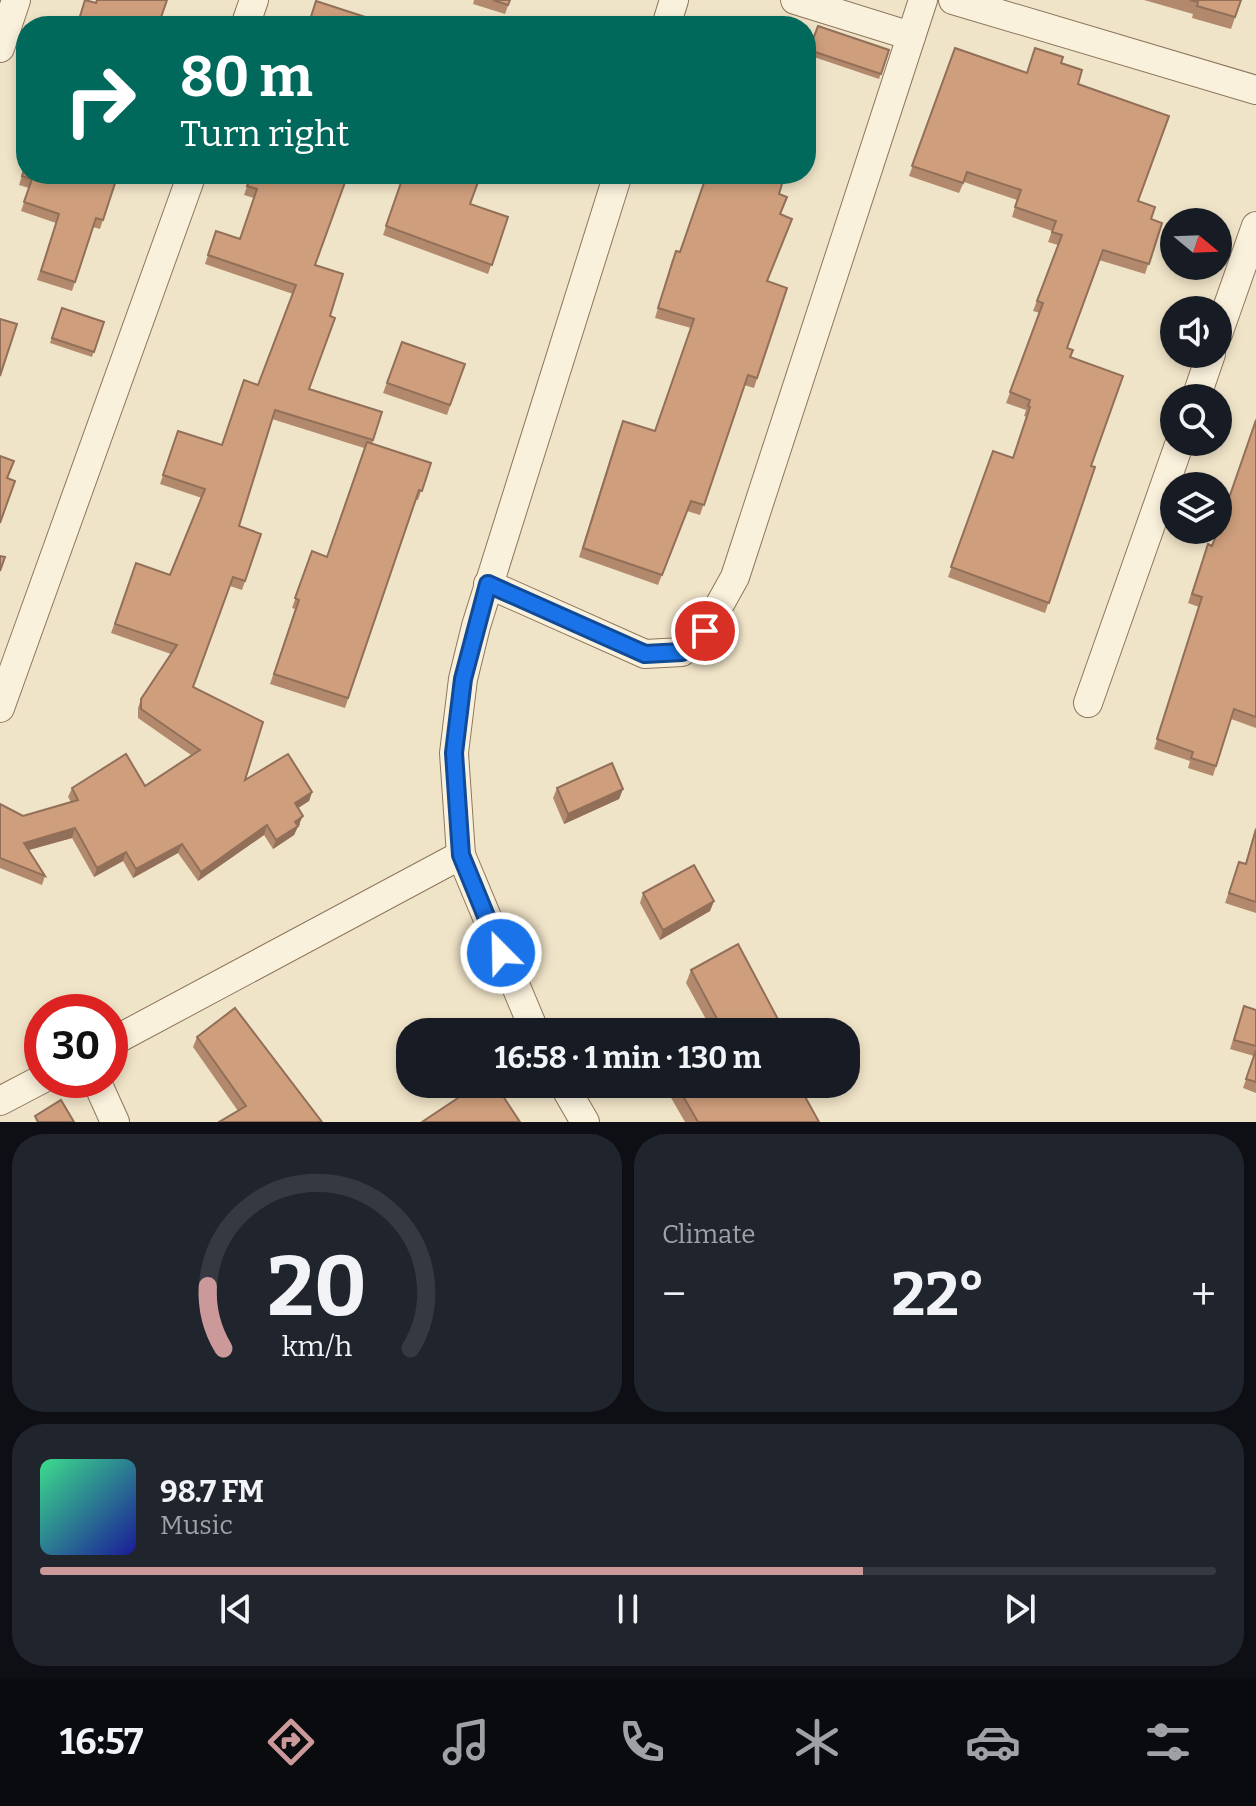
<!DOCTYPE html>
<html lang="en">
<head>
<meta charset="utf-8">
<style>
  body { margin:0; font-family:Bitter,serif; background:#20242c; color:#f1f3f6; height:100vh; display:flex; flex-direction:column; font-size:30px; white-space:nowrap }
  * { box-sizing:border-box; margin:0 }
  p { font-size:26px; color:#9ea1a6 }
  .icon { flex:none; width:44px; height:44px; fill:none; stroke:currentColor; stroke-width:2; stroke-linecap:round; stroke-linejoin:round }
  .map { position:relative; height:1122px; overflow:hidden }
  .sheet { display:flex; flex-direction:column; gap:12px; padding:12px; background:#0d0f14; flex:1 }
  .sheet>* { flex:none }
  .top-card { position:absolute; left:16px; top:16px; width:800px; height:168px; border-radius:32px; box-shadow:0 4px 12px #0003; background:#00695c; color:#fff; overflow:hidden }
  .needle { width:52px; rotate:109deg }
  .fabs { position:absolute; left:1160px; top:208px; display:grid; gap:16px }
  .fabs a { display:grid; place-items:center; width:72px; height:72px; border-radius:50%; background:#171b24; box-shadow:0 4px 12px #0003; font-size:40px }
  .speed { position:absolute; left:24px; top:994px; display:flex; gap:16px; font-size:40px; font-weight:700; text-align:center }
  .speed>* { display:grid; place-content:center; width:104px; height:104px; border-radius:50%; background:#171b24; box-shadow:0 4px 12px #0003; line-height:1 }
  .speed .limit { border:12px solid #d22; background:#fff; color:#111 }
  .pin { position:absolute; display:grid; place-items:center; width:68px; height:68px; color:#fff; margin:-34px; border:4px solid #fff; border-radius:50%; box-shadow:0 2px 8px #0007 }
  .me { position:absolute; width:88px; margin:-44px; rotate:337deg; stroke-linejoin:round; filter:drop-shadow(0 0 6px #0008) }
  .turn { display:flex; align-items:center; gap:28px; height:168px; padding:0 32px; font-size:36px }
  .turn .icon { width:104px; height:104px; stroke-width:2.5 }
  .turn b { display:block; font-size:56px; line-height:68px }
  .big { font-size:60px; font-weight:700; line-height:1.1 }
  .sheet .widget { flex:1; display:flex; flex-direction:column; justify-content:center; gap:12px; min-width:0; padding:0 28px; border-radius:32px; background:#20242c }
  .sheet .dial { align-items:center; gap:0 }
  .dial svg { height:208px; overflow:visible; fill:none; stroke:#363941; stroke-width:7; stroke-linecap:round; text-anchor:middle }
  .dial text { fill:#f1f3f6; stroke:none }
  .song { display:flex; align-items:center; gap:24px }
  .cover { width:96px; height:96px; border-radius:12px; background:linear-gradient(135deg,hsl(150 70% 55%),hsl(240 70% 35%)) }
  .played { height:8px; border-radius:4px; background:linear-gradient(90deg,#cc999b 70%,#363941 70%) }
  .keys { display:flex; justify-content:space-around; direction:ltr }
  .heat { display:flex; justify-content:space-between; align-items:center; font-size:44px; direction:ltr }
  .sheet .tiles { flex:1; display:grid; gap:12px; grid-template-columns:1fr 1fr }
  .widget:last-child { grid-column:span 2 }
  .trip { position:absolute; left:396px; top:1018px; width:464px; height:80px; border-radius:32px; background:#171b24; box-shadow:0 4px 12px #0003; font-weight:700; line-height:80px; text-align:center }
  .tab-bar { display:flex; height:128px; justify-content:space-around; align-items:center; background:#090b0e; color:#9ea1a6 }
  .tab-bar .icon { width:56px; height:56px }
  .tab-bar .active { color:#cc999b }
  .tab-bar b { font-size:36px; color:#f1f3f6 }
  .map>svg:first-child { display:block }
</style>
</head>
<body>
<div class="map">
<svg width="1256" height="1122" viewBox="0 0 1256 1122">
  <rect width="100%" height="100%" fill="#f0e4c8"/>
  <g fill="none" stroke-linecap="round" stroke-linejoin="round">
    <!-- street casing -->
    <g stroke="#8d765c" stroke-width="30">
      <g id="street">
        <path d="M795 0 911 36"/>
        <path d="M953 0 1256 90"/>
        <path d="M245 26 254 0"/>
        <path d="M666 26 674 0"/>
        <path d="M0 48 16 0"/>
        <path d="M1218 334 1256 226"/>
        <path d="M1196 398 1211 354"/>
        <path d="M488 584 645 654 682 652 705 631 735 577 923 0"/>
        <path d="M1088 703 1180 442"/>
        <path d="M0 708 192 174"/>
        <path d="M535 1032 461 855 454 753 463 679 476 626 618 174"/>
        <path d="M110 1043 461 855"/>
        <path d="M96 1080 115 1122"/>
        <path d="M563 1084 585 1122"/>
        <path d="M0 1101 42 1079"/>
      </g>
    </g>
    <!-- street -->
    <use href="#street" stroke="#faf1dc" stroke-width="28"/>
  </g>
  <!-- wall -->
  <g fill="#b2896c">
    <path d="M474 0H510L505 14 473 4Z"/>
    <path d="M1144 0H1241L1231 29 1192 18 1193 14Z"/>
    <path d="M818 26 889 50 879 79 808 55Z"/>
    <path d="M955 48 1027 73 1061 63 1078 84 1138 201 1151 219 1162 223 1145 274 1099 260 1067 348 1091 466 1095 467 1045 613 948 577 993 451 1013 458 1027 417 1024 416 1026 410 1006 403 1040 313 1033 311 1058 245 1048 242 1052 231 1012 217 1017 200 964 182 959 193 909 176Z"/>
    <path d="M26 163 118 174 100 229 93 227 72 291 37 280 56 223 21 211 29 188 19 185Z"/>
    <path d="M251 174 315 265 330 316 309 389 382 412 372 444 431 463 418 500H416L345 708 270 684 295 609 292 608 312 551 327 557 364 448 272 419 239 526 261 534 242 590 230 586 193 687 245 780 312 792 309 801 298 808 300 825 298 826 294 835 273 849 264 835 198 881 178 853 133 878 123 861 94 877 72 838 29 850 45 876 42 885 0 868V804L23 816 71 802 68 797 72 788 145 786 191 755 138 718V708L141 699 171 654 111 633 136 563 170 575 202 498 160 484 178 431 222 445 258 385 293 294 205 264 216 231 240 239 254 198 244 195Z"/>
    <path d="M404 174 470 204 508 217 488 274 383 235Z"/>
    <path d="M779 194 781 214 768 281 787 288 754 388 744 385 700 515 687 511 658 585 579 557 619 430 655 431 691 328 655 318 672 260 680 252Z"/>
    <path d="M62 308 104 322 92 357 50 343Z"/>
    <path d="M402 342 465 364 447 415 383 393Z"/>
    <path d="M1256 418V728L1231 719 1213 776 1188 768 1190 761 1154 749 1199 607 1188 603 1208 544 1212 546 1249 442Z"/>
    <path d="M557 788 623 789 619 799 564 824 553 798Z"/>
    <path d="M1256 827V913L1225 903 1239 862 1245 864Z"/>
    <path d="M643 893 714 901 710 911 660 940 640 903Z"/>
    <path d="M691 970 781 1025 786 1032H713L686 983Z"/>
    <path d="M1244 1006 1256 1010V1093L1243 1088 1254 1056 1230 1049Z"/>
    <path d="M197 1037 322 1122 238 1111 193 1047Z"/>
    <path d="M675 1084H676L819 1122H685L670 1096Z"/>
  </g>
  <!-- shaded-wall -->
  <g fill="#916f58">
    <path d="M623 789 619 799 564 824 568 814Z"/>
    <path d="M312 792 309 801 292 812 295 803Z"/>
    <path d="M303 816 294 835 273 849 276 840 295 822Z"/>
    <path d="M267 825 264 835 198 881 201 872Z"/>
    <path d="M75 828 72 838 21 852 24 843Z"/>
    <path d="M182 844 178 853 133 878 136 869Z"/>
    <path d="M126 852 123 861 94 877 97 868Z"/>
    <path d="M714 901 710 911 660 940 663 930Z"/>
  </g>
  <!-- building -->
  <g fill="#cf9f7d" stroke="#916f58" stroke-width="2">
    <path d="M85 0 96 3 97 0H167L158 26H77Z"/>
    <path d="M493 0H510L508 5Z"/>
    <path d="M1190 0H1241L1235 17 1197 6 1198 2Z"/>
    <path d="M316 1 393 26H308Z"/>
    <path d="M818 26 889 50 881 74 809 50Z"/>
    <path d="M955 48 1027 73 1035 48 1063 57 1061 63 1082 70 1078 84 1169 116 1138 201 1155 207 1151 219 1162 223 1149 264 1103 250 1067 348 1073 350 1070 357 1123 376 1091 466 1095 467 1049 603 951 567 993 451 1013 458 1030 407 1028 406 1030 400 1010 392 1043 303 1037 301 1062 235 1052 232 1056 221 1015 207 1021 190 967 172 963 183 912 166Z"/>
    <path d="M26 164V174H118L103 220 96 218 75 282 41 271 59 214 24 202 32 179 22 176Z"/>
    <path d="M252 174H348L315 265 343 274 330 316 335 318 309 389 382 412 373 440 275 410 239 526 261 534 245 581 233 577 193 687 263 722 245 780 288 754 312 792 295 803 303 816 295 822 298 826 276 840 267 825 201 872 182 844 136 869 126 852 97 868 75 828 24 843 45 876 0 858V804L23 816 78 800 72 788 126 754 145 786 200 750 141 709V699L177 645 115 624 136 563 170 575 205 489 163 475 178 431 222 445 244 380 258 385 296 285 208 255 216 231 240 239 257 189 247 186Z"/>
    <path d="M404 174H481L470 204 508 217 492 265 386 226Z"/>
    <path d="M707 174H785L779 194 787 197 780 214 792 219 767 281 787 288 757 378 748 375 704 505 691 501 662 575 583 548 623 421 655 431 694 319 658 308 676 251 680 252Z"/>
    <path d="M62 308 104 322 94 352 52 338Z"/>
    <path d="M0 319 17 324 0 376Z"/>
    <path d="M402 342 465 364 450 405 387 383Z"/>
    <path d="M1256 420V717L1234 709 1216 766 1191 758 1193 752 1157 739 1202 597 1192 594 1208 544 1212 546 1218 530Z"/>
    <path d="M367 442 431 463 422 491 419 490 348 698 274 674 299 600 295 598 312 551 327 557Z"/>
    <path d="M0 456 14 461 7 478 15 481 0 523Z"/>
    <path d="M0 556 5 557 0 571Z"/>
    <path d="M612 763 623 789 568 814 557 788Z"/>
    <path d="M1256 829V902L1229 893 1239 862 1246 864Z"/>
    <path d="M694 865 714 901 663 930 643 893Z"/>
    <path d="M738 944 781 1025 786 1032H724L691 970Z"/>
    <path d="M1244 1006 1256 1010V1046L1234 1040Z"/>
    <path d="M235 1008 322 1122H219L246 1106 197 1037Z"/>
    <path d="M1256 1050V1082L1246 1079Z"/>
    <path d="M479 1084H495L520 1122H422Z"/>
    <path d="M676 1084H798L819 1122H698Z"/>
    <path d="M61 1100 74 1122H38L35 1116Z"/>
  </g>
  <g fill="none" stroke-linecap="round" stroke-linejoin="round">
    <!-- route casing -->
    <g stroke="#114b97" stroke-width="20">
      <path id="route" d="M501 953 461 855 454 753 463 679 488 584 645 654 682 652 705 631"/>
    </g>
    <!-- route -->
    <use href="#route" stroke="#1a73e8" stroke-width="14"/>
  </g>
</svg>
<div class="fabs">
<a><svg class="needle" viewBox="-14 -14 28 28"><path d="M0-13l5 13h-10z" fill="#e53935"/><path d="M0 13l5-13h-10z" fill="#9ea1a6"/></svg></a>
<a><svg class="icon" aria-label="sound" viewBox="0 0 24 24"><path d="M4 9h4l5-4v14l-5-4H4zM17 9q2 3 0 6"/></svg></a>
<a><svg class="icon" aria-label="search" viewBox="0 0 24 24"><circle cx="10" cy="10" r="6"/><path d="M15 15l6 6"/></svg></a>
<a><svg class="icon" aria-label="layers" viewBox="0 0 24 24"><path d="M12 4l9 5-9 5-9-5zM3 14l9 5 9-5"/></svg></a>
</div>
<div class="speed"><div class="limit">30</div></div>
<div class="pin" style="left:705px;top:631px;background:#d93025"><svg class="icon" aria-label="arrive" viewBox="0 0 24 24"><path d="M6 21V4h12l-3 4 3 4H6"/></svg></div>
<svg class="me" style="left:501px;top:953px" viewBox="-20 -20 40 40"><circle r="17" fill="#1a73e8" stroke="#fff" stroke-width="3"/><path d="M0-11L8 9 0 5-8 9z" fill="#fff"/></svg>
<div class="trip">16:58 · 1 min · 130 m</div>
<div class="top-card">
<div class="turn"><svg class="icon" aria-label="right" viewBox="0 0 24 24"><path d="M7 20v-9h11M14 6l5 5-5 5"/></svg><div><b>80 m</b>Turn right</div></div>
</div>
</div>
<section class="sheet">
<div class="tiles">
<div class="widget dial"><svg viewBox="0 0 100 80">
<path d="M14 69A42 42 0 1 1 86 69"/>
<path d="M14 69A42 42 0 0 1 8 45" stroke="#cc999b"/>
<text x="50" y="56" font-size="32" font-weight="700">20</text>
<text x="50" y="72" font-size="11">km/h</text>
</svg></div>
<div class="widget"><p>Climate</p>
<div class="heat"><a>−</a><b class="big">22°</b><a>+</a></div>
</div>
<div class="widget">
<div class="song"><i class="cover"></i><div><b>98.7 FM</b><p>Music</p></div></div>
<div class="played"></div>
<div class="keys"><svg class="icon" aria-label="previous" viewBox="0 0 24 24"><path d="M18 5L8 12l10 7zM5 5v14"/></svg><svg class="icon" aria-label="pause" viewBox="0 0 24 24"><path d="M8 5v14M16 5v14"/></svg><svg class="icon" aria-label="next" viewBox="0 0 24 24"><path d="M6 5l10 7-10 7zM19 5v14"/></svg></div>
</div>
</div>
</section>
<nav class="tab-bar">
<b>16:57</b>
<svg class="icon active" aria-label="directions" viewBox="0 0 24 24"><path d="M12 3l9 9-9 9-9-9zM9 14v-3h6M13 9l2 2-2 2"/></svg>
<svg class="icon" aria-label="music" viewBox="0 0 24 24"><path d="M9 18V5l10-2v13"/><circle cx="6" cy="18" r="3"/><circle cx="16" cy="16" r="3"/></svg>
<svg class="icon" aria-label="phone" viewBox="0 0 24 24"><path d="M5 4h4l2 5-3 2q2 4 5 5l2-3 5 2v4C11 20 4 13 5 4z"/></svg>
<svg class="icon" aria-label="climate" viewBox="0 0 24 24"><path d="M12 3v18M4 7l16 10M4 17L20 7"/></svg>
<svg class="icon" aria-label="car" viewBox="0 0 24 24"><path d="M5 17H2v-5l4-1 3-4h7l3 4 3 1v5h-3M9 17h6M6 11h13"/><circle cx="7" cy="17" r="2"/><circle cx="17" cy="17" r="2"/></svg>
<svg class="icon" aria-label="filters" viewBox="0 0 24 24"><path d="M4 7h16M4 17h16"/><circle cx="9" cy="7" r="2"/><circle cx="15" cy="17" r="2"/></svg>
</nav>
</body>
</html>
